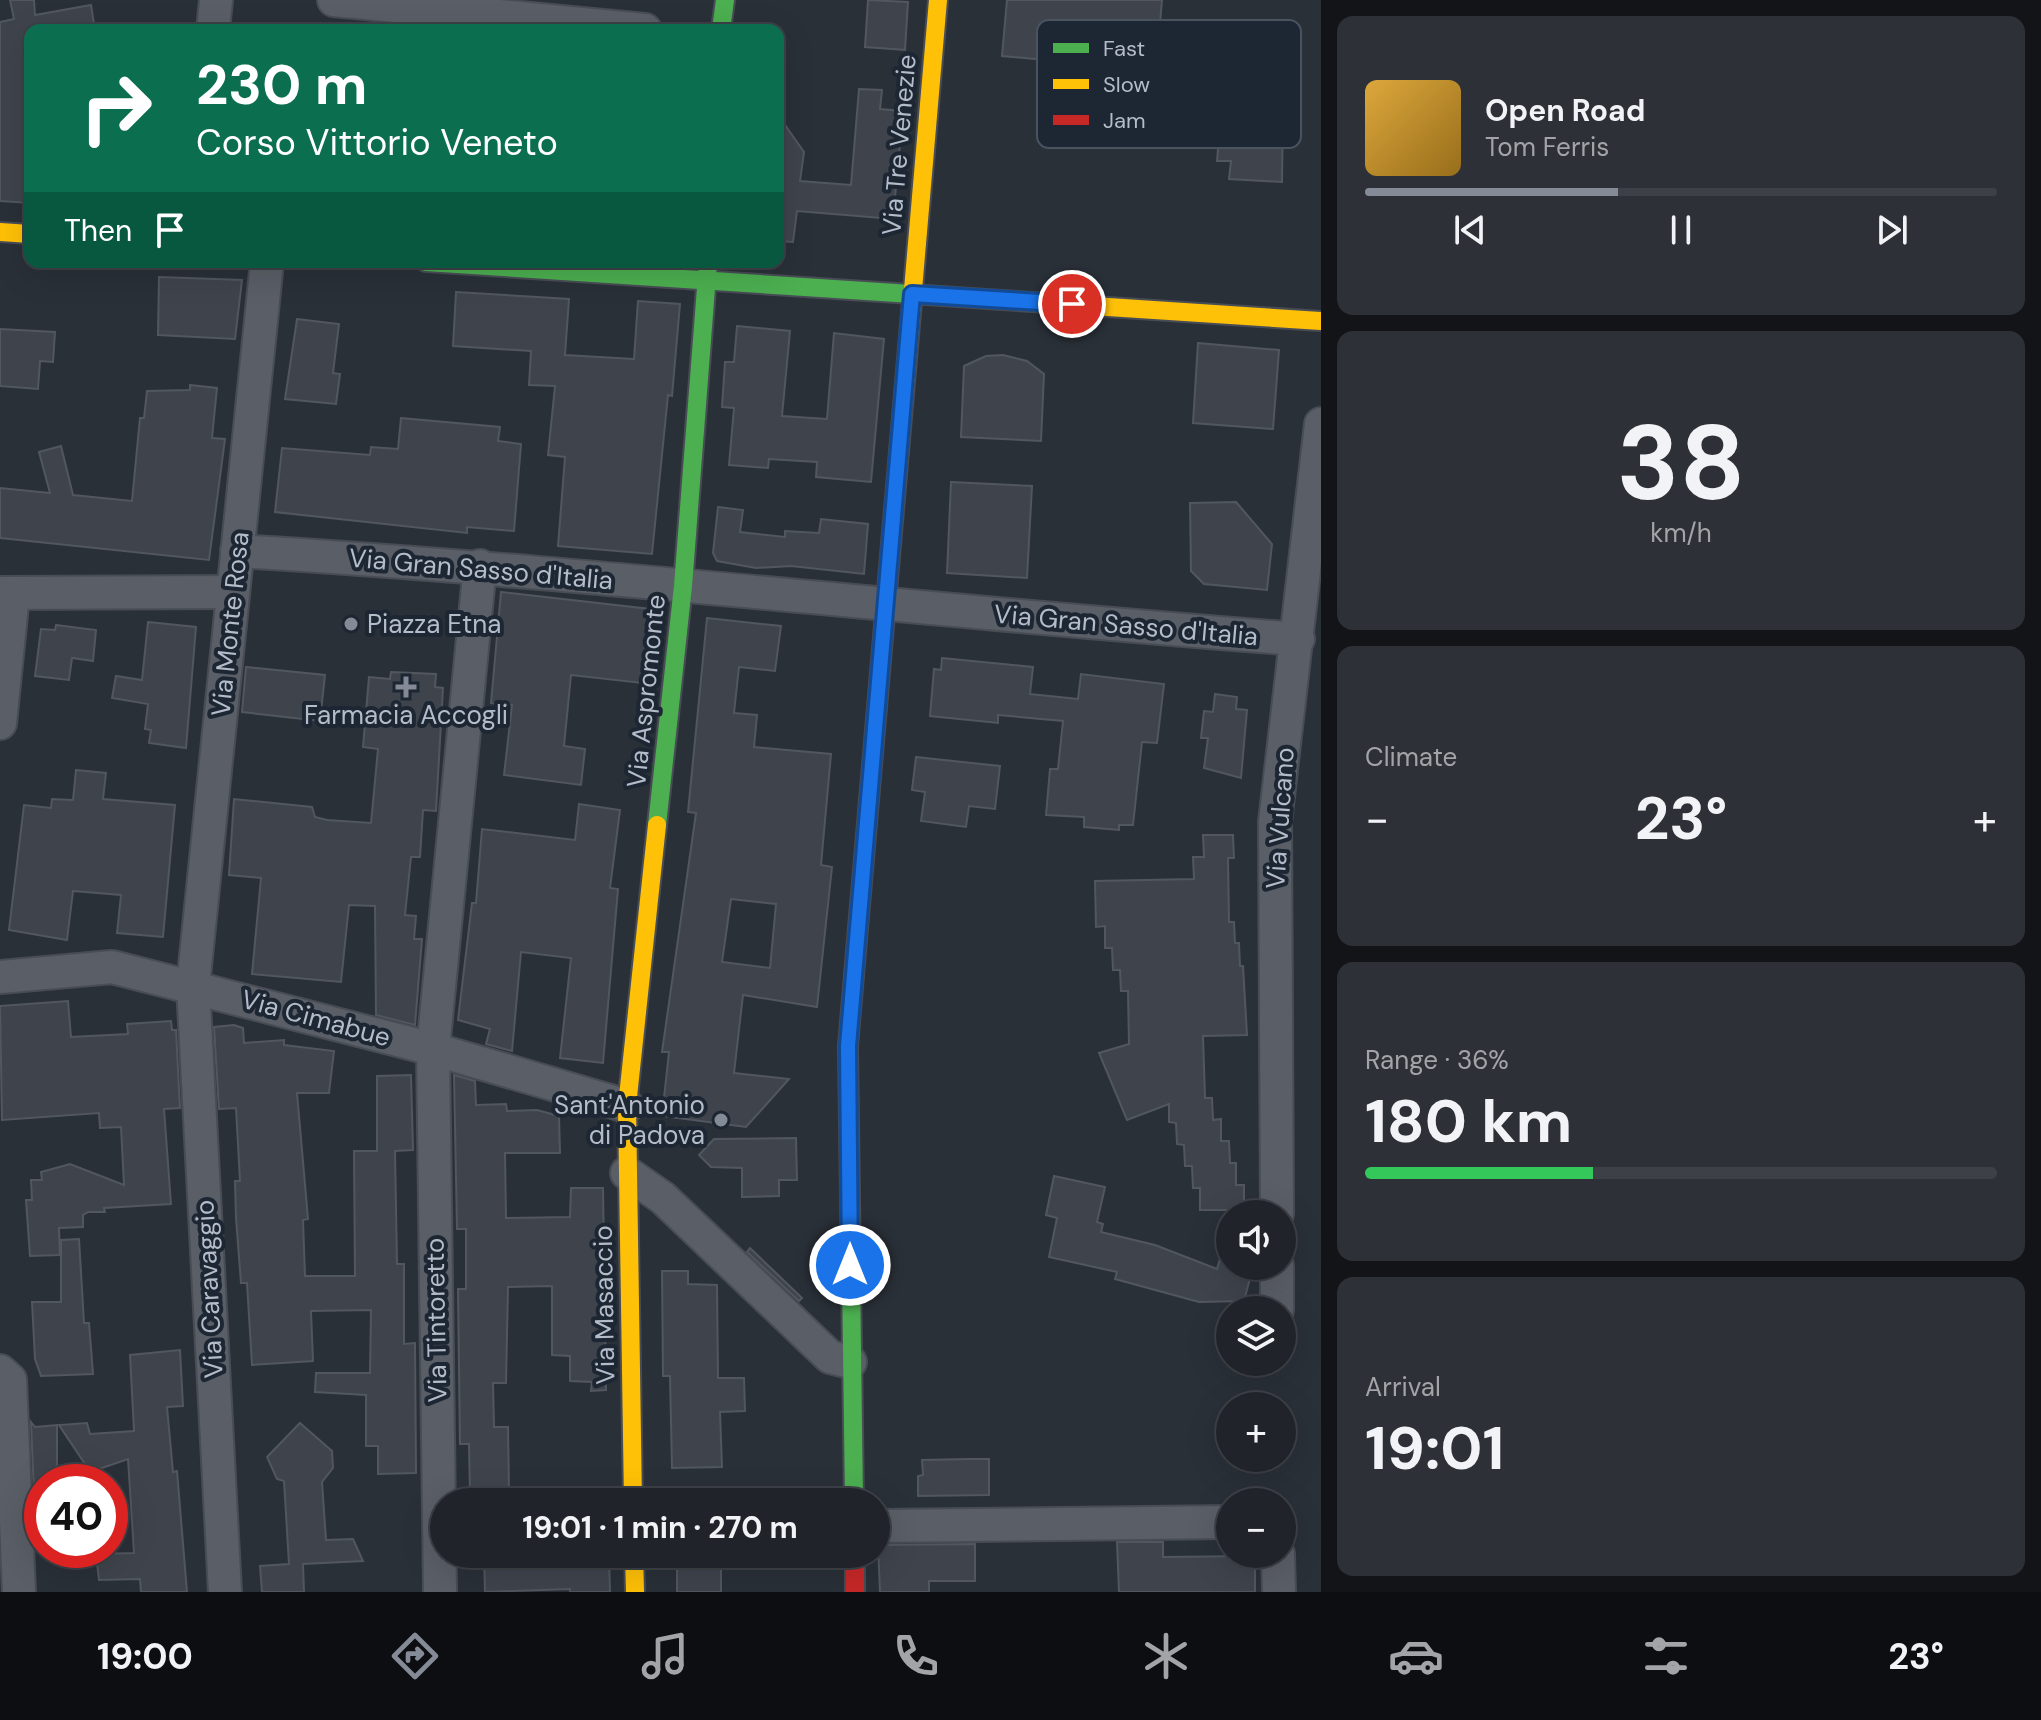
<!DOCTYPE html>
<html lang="en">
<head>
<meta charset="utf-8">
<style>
  body { margin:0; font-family:"DM Sans",sans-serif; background:#2d3036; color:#f1f3f6; height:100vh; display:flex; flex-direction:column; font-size:30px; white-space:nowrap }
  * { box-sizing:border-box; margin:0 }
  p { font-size:26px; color:#a2a4a8 }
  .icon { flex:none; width:44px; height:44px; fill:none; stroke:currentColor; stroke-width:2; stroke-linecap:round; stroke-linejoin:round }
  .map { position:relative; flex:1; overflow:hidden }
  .sheet { display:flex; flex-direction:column; gap:16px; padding:16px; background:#121417; width:720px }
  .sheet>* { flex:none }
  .top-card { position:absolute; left:24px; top:24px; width:760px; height:244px; border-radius:16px; box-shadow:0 8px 32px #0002,0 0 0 2px #3d4147; background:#0b6e4f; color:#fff; overflow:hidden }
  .tools { position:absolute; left:1216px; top:1200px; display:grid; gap:16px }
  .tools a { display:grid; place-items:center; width:80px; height:80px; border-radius:50%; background:#20242a; box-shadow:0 8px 32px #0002,0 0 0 2px #3d4147; font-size:40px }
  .speed { position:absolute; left:24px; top:1464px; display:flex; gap:16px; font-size:40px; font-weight:700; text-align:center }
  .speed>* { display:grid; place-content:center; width:104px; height:104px; border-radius:50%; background:#20242a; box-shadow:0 8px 32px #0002,0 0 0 2px #3d4147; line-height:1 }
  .speed .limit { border:12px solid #d22; background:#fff; color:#111 }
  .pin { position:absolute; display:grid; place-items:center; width:68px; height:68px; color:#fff; margin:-34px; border:4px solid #fff; border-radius:50%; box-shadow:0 2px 8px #0007 }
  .me { position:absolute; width:88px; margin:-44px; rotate:0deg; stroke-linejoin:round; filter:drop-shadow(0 0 6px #0008) }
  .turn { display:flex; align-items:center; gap:28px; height:168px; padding:0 40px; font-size:36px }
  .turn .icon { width:104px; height:104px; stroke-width:2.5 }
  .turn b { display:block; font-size:56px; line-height:68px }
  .then { display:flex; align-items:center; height:76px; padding:0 40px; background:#0003; gap:16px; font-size:30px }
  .big { font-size:60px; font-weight:700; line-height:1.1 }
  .sheet .tile { flex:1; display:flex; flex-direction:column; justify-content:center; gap:12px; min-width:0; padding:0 28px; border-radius:16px; background:#2d3036 }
  .sheet .dial { align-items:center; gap:0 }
  .dial b { font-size:104px; line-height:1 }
  .song { display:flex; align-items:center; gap:24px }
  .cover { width:96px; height:96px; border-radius:12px; background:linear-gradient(135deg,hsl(40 70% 55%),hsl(40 70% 35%)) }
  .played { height:8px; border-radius:4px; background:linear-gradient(90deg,#848b96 40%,#3d4147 40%) }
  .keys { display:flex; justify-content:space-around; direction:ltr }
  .heat { display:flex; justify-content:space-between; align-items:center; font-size:44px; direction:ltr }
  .charge { height:12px; border-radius:6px; background:linear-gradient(90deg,#34c759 36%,#3d4147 0) }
  .trip { position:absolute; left:430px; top:1488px; width:460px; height:80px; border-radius:40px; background:#20242a; box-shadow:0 8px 32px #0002,0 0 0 2px #3d4147; font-weight:700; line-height:80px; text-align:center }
  .tabs { display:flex; height:128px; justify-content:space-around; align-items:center; background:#0d0e11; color:#a2a4a8 }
  .tabs .icon { width:56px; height:56px }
  .tabs .current { color:#848b96 }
  .tabs b { font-size:36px; color:#f1f3f6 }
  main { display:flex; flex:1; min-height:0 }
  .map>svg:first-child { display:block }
</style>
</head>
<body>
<main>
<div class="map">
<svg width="1321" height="1592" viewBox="0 0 1321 1592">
  <rect width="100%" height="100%" fill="#2a3038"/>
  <!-- building -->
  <g fill="#3f444c" stroke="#52575f" stroke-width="2" fill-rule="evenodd">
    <path d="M10 0H34L35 15 91 5 95 30H30V203L0 201V22L14 19Z"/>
    <path d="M868 0 908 2 905 50 865 47Z"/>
    <path d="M1007 0H1162L1156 70 1002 56Z"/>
    <path d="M859 89 882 90 880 109 903 111 893 219 797 211 793 242 778 241V115L804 152 800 181 851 185Z"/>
    <path d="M1222 100 1283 105 1282 182 1229 179 1231 161H1217Z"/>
    <path d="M159 277 242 280 235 339 158 335Z"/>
    <path d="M456 292 569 299 565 355 634 359 638 301 680 304 672 396 668 395 652 554 558 546 565 457 548 455 555 386 529 385 531 351 453 346Z"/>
    <path d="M297 319 339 324 333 373 340 374 336 404 285 399Z"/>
    <path d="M737 326 790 331 782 416 827 419 834 333 884 339 871 482 816 477 817 462 769 459 768 468 729 465 734 408 722 407 725 362H734Z"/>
    <path d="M0 329 55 332 53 362 40 361 38 389 0 386Z"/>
    <path d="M1198 343 1279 350 1273 429 1193 423Z"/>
    <path d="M1003 355 1027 361 1044 374 1041 441 961 437 964 366 986 356Z"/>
    <path d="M190 385 217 388 212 438 225 439 209 560 0 538V488L50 493 39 452 61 446 73 495 132 501 140 418H144L147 391 190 390Z"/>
    <path d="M401 418 500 427 498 441 521 444 514 531 467 527V533L275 512 282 448 370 455 371 447 398 449Z"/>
    <path d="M951 482 1032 486 1027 578 947 573Z"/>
    <path d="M1236 502 1272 544 1267 590 1204 584 1191 571 1190 503Z"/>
    <path d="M718 507 743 510 740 532 785 537V531L819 533 821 519 868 524 864 574 791 566 756 568 717 561 713 553Z"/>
    <path d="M501 592 650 609 642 683 571 675 564 746 585 749 581 785 504 775 512 705 491 703Z"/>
    <path d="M707 618 781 626 775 671 739 667 734 713 757 715 754 747 831 754 821 865 832 867 817 1007 743 995 734 1073 789 1079 746 1127 662 1116 669 1052H662L696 813 688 812ZM731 899 776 904 770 968 722 962Z"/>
    <path d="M148 622 196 627 186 748 149 743 151 730 145 729 148 704 112 698 116 676 142 680Z"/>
    <path d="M56 625 96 630 93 661 72 658 69 680 35 676 41 629 55 630Z"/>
    <path d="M942 658 1033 667 1030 694 1078 699 1081 674 1164 684 1157 743 1142 742 1133 825H1119V830L1084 827V817L1046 815 1050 769H1058L1063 721 998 715V723L930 716 934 669 941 670Z"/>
    <path d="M246 667 325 675 320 721 242 712Z"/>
    <path d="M391 672 436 674 435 687 443 688 436 811 423 810 420 857H411L405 915 416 916 414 939H422L415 1025 376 1015 375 906 349 905 341 982 252 974 261 878 229 875 234 799 312 807 315 817 327 820 371 823 378 749 363 747 369 677 390 679Z"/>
    <path d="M1215 694 1237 697 1236 709 1247 710 1241 778 1204 768 1208 738H1201L1204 711 1213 712Z"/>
    <path d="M916 757 1000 766 995 809 969 806 966 827 921 821 925 792 912 790Z"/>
    <path d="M76 770 106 773 103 799 175 805 163 937 117 933 121 895 73 891 67 940 9 930 24 805 51 808 52 799 73 800Z"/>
    <path d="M579 804 620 810 610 888 618 889 603 1063 560 1058 571 958 521 952 512 1051 486 1044 490 1029 458 1020 472 903H476L482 829 575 840Z"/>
    <path d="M1203 835H1233L1234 858H1228L1229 922H1234L1235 943H1239L1240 966H1243L1247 1035 1203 1036 1205 1098H1212L1213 1120 1221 1119V1141H1229L1230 1163H1236V1185H1244V1210H1200V1188H1193L1192 1166H1185L1184 1145 1177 1144 1176 1123 1169 1122V1104L1127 1120 1099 1053 1129 1044 1128 991H1121L1120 970H1113L1112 948H1105V926L1096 927 1095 881 1194 879 1193 857H1204Z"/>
    <path d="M68 1001 71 1037 128 1034 127 1024 171 1021 172 1030H176L180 1108 164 1109 171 1204 104 1208 105 1212H88L83 1215V1227L59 1228 60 1255 30 1256 26 1200H32L31 1180H42L41 1172 70 1164 124 1185 121 1127 100 1128 99 1113 2 1120 0 1006Z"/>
    <path d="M234 1025 243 1028 244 1043 284 1040V1045L334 1051 329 1093H297L308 1219 303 1220 305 1276H355L354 1151H377V1076L411 1075 413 1150 395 1151 397 1264H404V1344L415 1343 416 1473 378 1474V1446H366V1395L315 1392 316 1373H370L371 1310 311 1311 313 1361 252 1365 247 1283H241L236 1218 235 1181H240L236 1108 219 1109 214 1027Z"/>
    <path d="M454 1075 475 1081 476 1105 506 1104 507 1111 537 1110 559 1116 560 1153H505L506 1218 570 1217 571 1188H603L606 1390 591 1391 592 1382 570 1381V1356L552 1355V1286L508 1287 506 1383H493L494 1427H508L509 1492 470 1493 469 1444H460L458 1289H466V1229H457Z"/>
    <path d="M796 1138 797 1180H779V1196L742 1197V1168L711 1167 699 1155 714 1139Z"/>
    <path d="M1054 1176 1105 1187 1097 1222 1103 1224 1101 1232 1155 1245 1217 1269 1220 1259 1230 1262V1266L1253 1267 1244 1301 1199 1302 1115 1279 1117 1272 1049 1257 1057 1218 1046 1215Z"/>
    <path d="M79 1239 84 1323H89L93 1374 41 1376 35 1359 32 1302H61V1240Z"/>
    <path d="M750 1248 802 1298 799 1301 747 1252Z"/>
    <path d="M662 1271H688V1284L717 1285 718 1378H744L745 1411 720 1412 722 1467 672 1468 670 1376H663Z"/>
    <path d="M180 1350 183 1406 167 1407 173 1472 177 1471 187 1592H141L140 1579 99 1580 96 1554 134 1553 128 1459 99 1469 103 1482H97L59 1425 87 1423 90 1434 134 1431 130 1355Z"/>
    <path d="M31 1422 35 1427 57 1425V1482H42V1543H36Z"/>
    <path d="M300 1423 332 1451 333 1468 322 1482 326 1540 353 1539 363 1561 303 1564 304 1592H262L260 1566 289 1564 284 1481 277 1479 267 1457Z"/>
    <path d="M969 1459H989V1495L918 1496V1476L923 1475 922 1460Z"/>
    <path d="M1117 1542H1163V1557L1255 1556V1592H1119Z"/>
    <path d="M975 1544V1581H929V1592H880L878 1545Z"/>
    <path d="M484 1554H609L610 1592H570V1589L485 1592Z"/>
    <rect x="677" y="1554" width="44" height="38"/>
  </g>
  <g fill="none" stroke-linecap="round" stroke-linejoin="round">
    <!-- street casing -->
    <g stroke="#484c55" stroke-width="36">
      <g id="street">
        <path d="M334 0 645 30"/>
        <path d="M213 30 216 0"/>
        <path d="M237 551C591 572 944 613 1298 639"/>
        <path d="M0 593 232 592"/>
        <path d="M0 723 13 595"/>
        <path d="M0 977 112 967 433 1049 627 1106"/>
        <path d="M627 1173 663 1198 830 1357 850 1362"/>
        <path d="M1277 1214 1275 822 1321 424"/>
        <path d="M1277 1266V1310"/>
        <path d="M0 1371 10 1380 19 1592"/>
        <path d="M876 1526 1230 1522"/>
        <path d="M1278 1554 1279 1592"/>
        <path d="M225 1592 193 986 267 262"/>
        <path d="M440 1592 433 1049 480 566"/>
      </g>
    </g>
    <!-- fast casing -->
    <g stroke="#484c55" stroke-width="22">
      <g id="fast">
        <path d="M721 30 725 0"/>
        <path d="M426 262 1093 306"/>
        <path d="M657 825 683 586 708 262"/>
        <path d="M854 1502 848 1046 854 975"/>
      </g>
    </g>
    <!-- slow casing -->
    <g stroke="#484c55" stroke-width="22">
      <g id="slow">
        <path d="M0 232 30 234"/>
        <path d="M1093 306 1321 321"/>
        <path d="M885 614 938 0"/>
        <path d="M633 1502 627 1106 657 825"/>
        <path d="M634 1554 635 1592"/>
      </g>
    </g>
    <!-- jam casing -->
    <g stroke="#484c55" stroke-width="22">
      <g id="jam">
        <path d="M854 975 885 614"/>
        <path d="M855 1554V1592"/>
      </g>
    </g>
    <!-- street -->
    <use href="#street" stroke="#5a5e66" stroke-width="32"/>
    <!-- fast -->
    <use href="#fast" stroke="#4caf50" stroke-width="18"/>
    <!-- slow -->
    <use href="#slow" stroke="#ffc107" stroke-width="18"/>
    <!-- jam -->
    <use href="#jam" stroke="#c62828" stroke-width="18"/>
  </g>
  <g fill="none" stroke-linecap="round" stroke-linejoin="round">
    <!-- route casing -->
    <g stroke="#114b97" stroke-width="20">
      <path id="route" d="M850 1265 848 1046 912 294 1072 304"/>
    </g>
    <!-- route -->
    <use href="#route" stroke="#1a73e8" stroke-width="14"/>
  </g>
  <!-- markers -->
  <g fill="#848b96" stroke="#1d2633" stroke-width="3">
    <circle cx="351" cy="624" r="8"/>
    <path d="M402 675h8v8h8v8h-8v8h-8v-8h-8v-8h8z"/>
    <circle cx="721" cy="1120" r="8"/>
  </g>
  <g text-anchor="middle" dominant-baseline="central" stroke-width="8" stroke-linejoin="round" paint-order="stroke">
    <!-- street labels -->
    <g font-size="26" fill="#b4bcc9" stroke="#1d2633">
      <text transform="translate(899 145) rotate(-85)">Via Tre Venezie</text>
      <text transform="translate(481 569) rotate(5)">Via Gran Sasso d'Italia</text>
      <text transform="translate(230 624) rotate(-84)">Via Monte Rosa</text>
      <text transform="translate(1126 625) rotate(5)">Via Gran Sasso d'Italia</text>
      <text transform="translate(646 691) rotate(-84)">Via Aspromonte</text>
      <text transform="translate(1280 818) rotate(-86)">Via Vulcano</text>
      <text transform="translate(316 1018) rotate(15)">Via Cimabue</text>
      <text transform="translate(209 1289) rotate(-93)">Via Caravaggio</text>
      <text transform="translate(604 1305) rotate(-91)">Via Masaccio</text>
      <text transform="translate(436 1320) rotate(-91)">Via Tintoretto</text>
    </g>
    <!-- poi labels -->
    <g font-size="26" fill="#b4bcc9" stroke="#1d2633" text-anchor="start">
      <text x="367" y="624">Piazza Etna</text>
      <text x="406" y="715" text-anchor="middle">Farmacia Accogli</text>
      <text x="705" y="1105" text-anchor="end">Sant'Antonio<tspan x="705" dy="30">di Padova</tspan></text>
    </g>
  </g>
  <!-- legend -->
  <rect x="1037" y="20" width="264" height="128" rx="12" fill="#1d2633" stroke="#4a5360" stroke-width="2"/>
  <rect x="1053" y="43" width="36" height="10" fill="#4caf50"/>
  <rect x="1053" y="79" width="36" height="10" fill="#ffc107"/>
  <rect x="1053" y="115" width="36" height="10" fill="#c62828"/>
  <g font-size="22" fill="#b4bcc9">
    <text x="1103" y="56">Fast</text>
    <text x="1103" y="92">Slow</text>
    <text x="1103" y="128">Jam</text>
  </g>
</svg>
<div class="tools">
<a><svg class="icon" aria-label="sound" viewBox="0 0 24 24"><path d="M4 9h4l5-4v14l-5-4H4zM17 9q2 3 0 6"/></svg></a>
<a><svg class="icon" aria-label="layers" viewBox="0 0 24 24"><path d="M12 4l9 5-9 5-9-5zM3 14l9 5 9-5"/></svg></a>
<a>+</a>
<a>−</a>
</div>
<div class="speed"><div class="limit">40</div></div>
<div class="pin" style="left:1072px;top:304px;background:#d93025"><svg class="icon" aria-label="arrive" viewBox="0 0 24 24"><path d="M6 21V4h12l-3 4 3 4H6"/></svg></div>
<svg class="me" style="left:850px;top:1265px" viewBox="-20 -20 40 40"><circle r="17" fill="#1a73e8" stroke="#fff" stroke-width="3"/><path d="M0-11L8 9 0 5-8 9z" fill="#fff"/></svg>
<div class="trip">19:01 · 1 min · 270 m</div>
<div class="top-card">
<div class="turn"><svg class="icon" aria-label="right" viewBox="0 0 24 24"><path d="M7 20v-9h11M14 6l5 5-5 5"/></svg><div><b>230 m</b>Corso Vittorio Veneto</div></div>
<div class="then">Then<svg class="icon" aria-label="arrive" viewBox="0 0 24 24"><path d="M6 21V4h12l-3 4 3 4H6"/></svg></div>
</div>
</div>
<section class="sheet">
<div class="tile">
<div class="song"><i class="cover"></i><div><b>Open Road</b><p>Tom Ferris</p></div></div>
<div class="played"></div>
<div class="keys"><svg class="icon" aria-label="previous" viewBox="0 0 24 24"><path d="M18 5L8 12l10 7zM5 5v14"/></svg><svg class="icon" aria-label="pause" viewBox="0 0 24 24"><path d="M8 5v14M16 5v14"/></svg><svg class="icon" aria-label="next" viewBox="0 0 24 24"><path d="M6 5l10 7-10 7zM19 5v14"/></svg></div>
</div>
<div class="tile dial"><b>38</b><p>km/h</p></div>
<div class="tile"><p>Climate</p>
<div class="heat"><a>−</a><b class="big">23°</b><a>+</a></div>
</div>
<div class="tile"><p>Range · 36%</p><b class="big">180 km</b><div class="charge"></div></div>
<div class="tile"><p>Arrival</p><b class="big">19:01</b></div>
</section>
</main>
<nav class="tabs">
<b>19:00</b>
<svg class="icon current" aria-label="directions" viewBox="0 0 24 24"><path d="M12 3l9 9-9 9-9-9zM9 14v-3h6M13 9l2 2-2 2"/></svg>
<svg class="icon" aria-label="music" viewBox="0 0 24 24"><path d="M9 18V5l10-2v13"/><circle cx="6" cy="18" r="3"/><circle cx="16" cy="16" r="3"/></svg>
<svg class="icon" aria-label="phone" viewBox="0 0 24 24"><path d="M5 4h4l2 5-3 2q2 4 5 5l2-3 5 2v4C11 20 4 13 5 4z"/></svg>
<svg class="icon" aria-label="climate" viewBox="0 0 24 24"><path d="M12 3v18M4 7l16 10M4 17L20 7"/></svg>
<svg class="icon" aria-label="car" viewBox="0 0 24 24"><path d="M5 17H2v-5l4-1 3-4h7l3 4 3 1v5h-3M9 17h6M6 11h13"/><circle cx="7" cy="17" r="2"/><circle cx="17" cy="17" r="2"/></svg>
<svg class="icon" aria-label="filters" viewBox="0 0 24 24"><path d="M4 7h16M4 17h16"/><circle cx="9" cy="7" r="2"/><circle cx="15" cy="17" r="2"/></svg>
<b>23°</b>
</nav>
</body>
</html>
